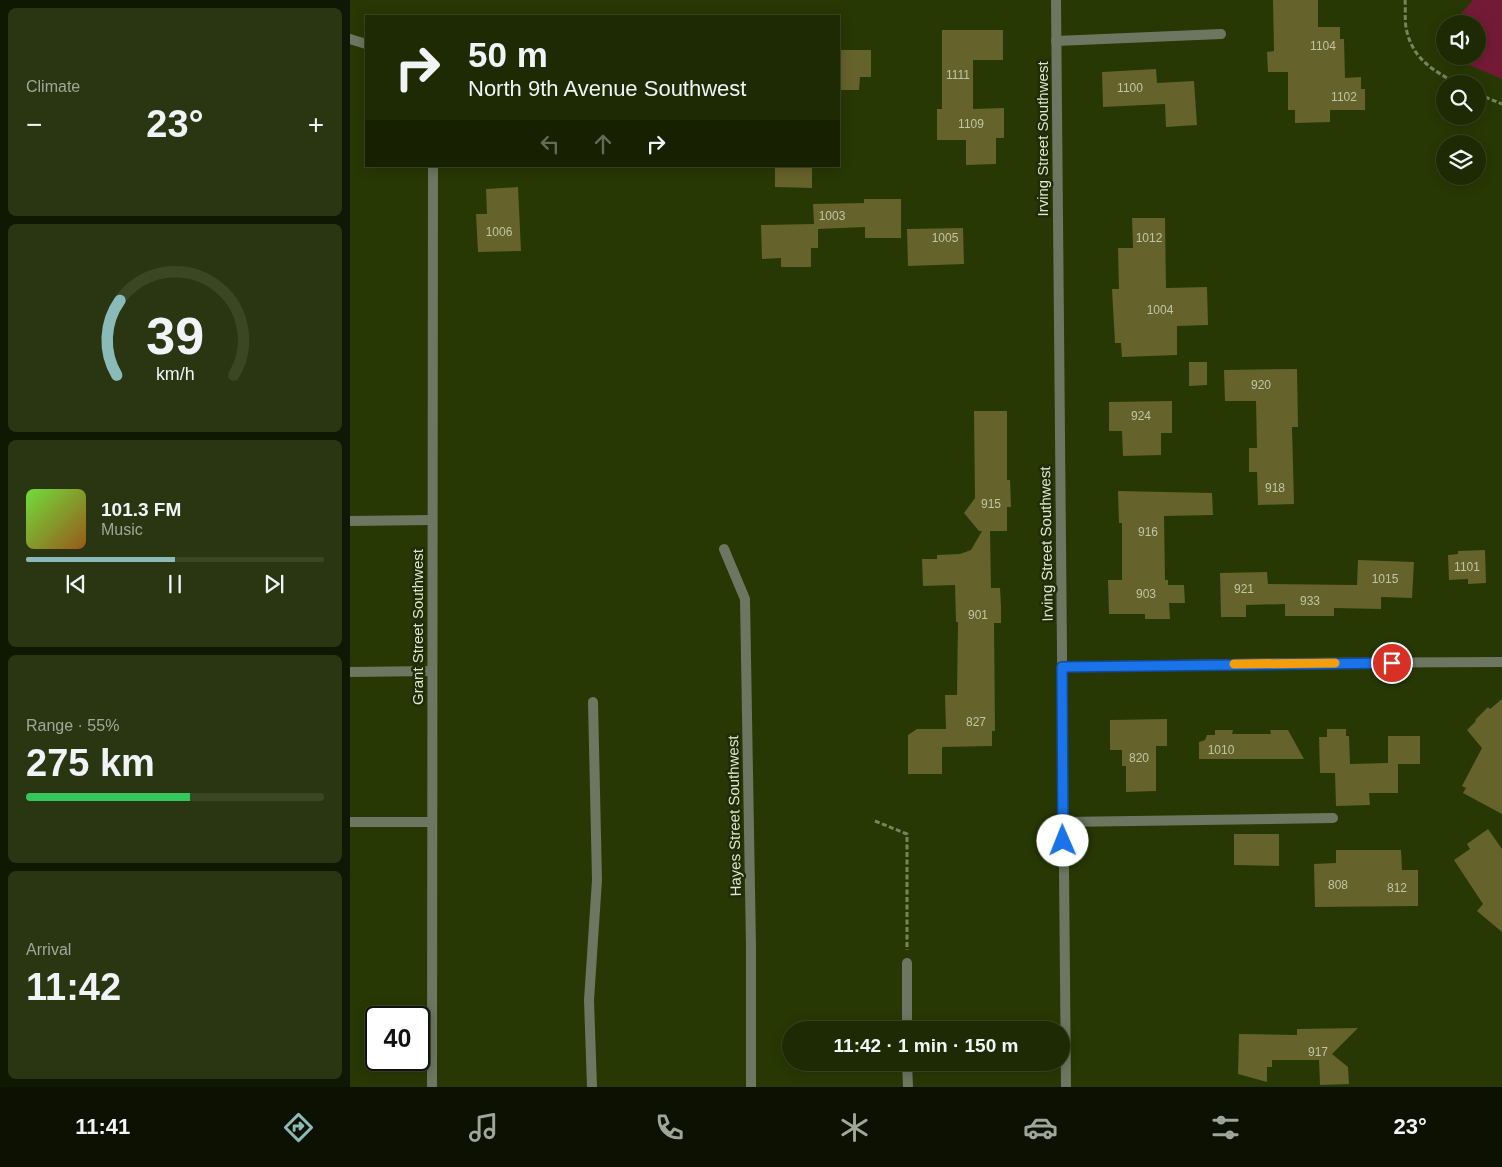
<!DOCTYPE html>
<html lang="en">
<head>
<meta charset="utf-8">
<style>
  body { margin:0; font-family:Helvetica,sans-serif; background:#2a3612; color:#f1f3f6; height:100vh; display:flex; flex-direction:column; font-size:19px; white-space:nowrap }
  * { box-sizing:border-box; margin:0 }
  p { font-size:16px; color:#a0a79a }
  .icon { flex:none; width:28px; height:28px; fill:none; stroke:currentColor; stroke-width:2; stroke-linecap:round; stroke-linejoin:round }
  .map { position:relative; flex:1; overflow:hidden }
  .sheet { display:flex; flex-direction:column; gap:8px; padding:8px; background:#101702; width:350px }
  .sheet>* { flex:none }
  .guide { position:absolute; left:15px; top:15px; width:475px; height:152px; border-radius:0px; box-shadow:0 2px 12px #0003,0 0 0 1px #3b4625; background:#1d2a03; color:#f1f3f6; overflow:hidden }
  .buttons { position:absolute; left:1086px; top:15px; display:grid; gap:10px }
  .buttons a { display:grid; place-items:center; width:50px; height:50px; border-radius:50%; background:#1d2a03; box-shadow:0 2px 12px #0003,0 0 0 1px #3b4625; font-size:25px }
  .speed { position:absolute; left:15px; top:1006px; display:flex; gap:10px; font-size:25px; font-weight:700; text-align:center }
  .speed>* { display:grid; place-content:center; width:65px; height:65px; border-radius:50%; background:#1d2a03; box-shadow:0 2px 12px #0003,0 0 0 1px #3b4625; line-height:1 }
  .speed .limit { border:2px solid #111; border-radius:8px; background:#fff; color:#111 }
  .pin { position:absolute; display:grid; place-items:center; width:42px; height:42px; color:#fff; margin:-21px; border:2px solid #fff; border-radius:50%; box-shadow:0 1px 5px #0007 }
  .me { position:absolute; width:55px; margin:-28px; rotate:359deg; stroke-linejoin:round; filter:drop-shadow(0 0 4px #0008) }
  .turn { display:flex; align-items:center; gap:18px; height:105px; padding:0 20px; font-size:22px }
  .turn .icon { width:65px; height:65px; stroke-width:2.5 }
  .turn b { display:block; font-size:35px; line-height:42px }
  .lanes { display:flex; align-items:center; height:48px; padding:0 20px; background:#0003; justify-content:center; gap:25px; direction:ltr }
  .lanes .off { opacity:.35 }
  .big { font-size:38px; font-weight:700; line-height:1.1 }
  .sheet .tile { flex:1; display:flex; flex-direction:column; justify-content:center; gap:8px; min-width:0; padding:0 18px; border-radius:8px; background:#2a3612 }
  .sheet .dial { align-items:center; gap:0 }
  .dial svg { height:130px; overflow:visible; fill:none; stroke:#3b4625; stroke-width:7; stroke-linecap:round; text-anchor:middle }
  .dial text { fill:#f1f3f6; stroke:none }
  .song { display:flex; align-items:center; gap:15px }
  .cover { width:60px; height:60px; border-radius:8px; background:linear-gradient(135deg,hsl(100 70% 55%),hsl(30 70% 35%)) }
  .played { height:5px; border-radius:2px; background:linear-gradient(90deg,#8bbbb9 50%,#3b4625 50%) }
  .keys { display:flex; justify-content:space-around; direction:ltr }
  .heat { display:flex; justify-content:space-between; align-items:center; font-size:28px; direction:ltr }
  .charge { height:8px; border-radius:4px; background:linear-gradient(90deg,#34c759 55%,#3b4625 0) }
  .trip { position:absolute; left:432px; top:1021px; width:288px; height:50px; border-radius:25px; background:#1d2a03; box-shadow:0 2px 12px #0003,0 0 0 1px #3b4625; font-weight:700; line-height:50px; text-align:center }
  .dock { display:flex; height:80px; justify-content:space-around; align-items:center; background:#0c1101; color:#a0a79a }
  .dock .icon { width:35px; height:35px }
  .dock .on { color:#8bbbb9 }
  .dock b { font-size:22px; color:#f1f3f6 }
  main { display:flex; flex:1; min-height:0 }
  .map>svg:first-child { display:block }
</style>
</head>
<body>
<main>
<section class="sheet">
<div class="tile"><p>Climate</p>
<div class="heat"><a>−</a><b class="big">23°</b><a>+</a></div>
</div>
<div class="tile dial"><svg viewBox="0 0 100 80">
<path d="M14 69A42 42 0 1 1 86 69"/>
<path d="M14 69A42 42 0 0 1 16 23" stroke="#8bbbb9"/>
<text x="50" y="56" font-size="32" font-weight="700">39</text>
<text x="50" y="72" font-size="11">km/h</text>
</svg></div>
<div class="tile">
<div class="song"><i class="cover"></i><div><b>101.3 FM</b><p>Music</p></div></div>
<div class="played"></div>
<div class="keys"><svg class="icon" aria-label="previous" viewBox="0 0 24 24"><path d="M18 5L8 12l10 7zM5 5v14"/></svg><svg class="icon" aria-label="pause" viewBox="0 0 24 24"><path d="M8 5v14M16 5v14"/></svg><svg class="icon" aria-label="next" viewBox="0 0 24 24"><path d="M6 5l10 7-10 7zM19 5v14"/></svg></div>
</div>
<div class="tile"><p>Range · 55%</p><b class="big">275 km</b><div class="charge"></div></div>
<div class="tile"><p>Arrival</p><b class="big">11:42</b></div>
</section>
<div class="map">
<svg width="1152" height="1087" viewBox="0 0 1152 1087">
  <rect width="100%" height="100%" fill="#273804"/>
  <!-- green -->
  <path fill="#731a36" d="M1123 0H1152V79L1110 61 1106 56H1128V24H1102Z"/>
  <!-- building -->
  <g fill="#65622b">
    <path d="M923 0H968V27H990V39H994L995 78 1011 77V89H1015V110H980V122L945 123V110H938V72H918L917 52 924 51Z"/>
    <path d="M592 30H653V60H623V109L654 108V138H646V164L616 165V140H587V109H592Z"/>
    <path d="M489 50H521V77H510L509 90H489Z"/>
    <path d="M806 69 807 83 844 81 847 125 816 127 815 104 753 107 752 72Z"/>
    <path d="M425 166H462V188L425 187Z"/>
    <path d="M168 187 171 251 128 252 126 214H137L136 189Z"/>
    <path d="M514 199H551V238H515V227L468 229V248H461V267H431V258L412 259 411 225 464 224 463 204 514 203Z"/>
    <path d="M782 218H815L816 288 857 287 858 325 827 326V355L772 357 771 343H765L762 289H769L768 248H783Z"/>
    <path d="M613 228 614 264 558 266 557 229Z"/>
    <path d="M839 362H857V385L839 386Z"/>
    <path d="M947 369 948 427H942L944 504 908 505 907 472H899V448H907L906 401H875L874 370Z"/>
    <path d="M822 401V433H811V455L773 456 772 431H759V402Z"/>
    <path d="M624 411H657V480H660L661 507H657V531H640L641 588H650L651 606V623H644L645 731H642V746L592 747V774H558V735L567 729H596L595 695H607L608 622H606L605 585 573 586 572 559H587V555L610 554 621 550 632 531H629L614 513 625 498Z"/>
    <path d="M768 491 862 493 863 515 814 516 815 580H818V585H834L835 603H819L820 619H795V614H759L758 580H772V523H769Z"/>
    <path d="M1135 550 1136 583 1118 584V579L1099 580 1098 555 1108 554V551Z"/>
    <path d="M1008 560 1064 562 1062 598 1031 597V609L984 608V616H935V604L896 605V617H871L870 573 917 572 918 584 1007 585Z"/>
    <path d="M1152 699V814L1113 793 1116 788 1112 786 1132 748 1117 730 1126 721 1125 720 1138 707 1140 709Z"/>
    <path d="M817 719V746H806V791L776 792V766H772V750H760V720Z"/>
    <path d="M977 729H996V736H999L1000 764 1038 763V736H1070V764H1048V793H1019L1020 805 986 806 985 773H970L969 737H977Z"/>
    <path d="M865 730H883L882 734H921L920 730H938L954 759H849V742L855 740 857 735H865Z"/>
    <path d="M1138 829 1152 849V932L1127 911 1133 904 1104 860 1120 849 1117 844Z"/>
    <path d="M884 834H929V866L884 865Z"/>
    <path d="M986 850H1051L1052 870H1068V906L965 907 964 864 986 863Z"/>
    <path d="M1008 1028 982 1054 998 1067 999 1084 970 1085 969 1060H922V1067H917V1082L888 1074 889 1034 947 1035V1029Z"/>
  </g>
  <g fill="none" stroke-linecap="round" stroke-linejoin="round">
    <!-- path -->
    <g stroke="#76855c" stroke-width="3" stroke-dasharray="5 2.5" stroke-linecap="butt">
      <path d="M1055 0C1056 10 1054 22 1057 32 1064 60 1084 71 1108 84"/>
      <path d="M1128 94 1152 104"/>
      <path d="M525 821 557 834V950"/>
    </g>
    <!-- service -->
    <g stroke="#6c7660" stroke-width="10">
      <path d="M706 41 871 34"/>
      <path d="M0 521 82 520"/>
      <path d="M0 822H82"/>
      <path d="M713 822 983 818"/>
      <path d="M557 963V1030"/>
      <path d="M557 1062 558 1087"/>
      <path d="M242 1087 239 1000 247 880 243 702"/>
    </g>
    <!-- minor -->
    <g stroke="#6c7660" stroke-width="10">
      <path d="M0 39 16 44"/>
      <path d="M374 549 395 599 401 946V1087"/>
      <path d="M0 672 81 671"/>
      <path d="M82 1087 83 166"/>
    </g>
    <!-- tertiary -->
    <g stroke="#6c7660" stroke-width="10">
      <path d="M706 0 716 1087"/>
      <path d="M713 667 931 663 1152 662"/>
    </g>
  </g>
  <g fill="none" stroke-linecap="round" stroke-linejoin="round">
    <!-- route casing -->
    <g stroke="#114b97" stroke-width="12">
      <path id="route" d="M713 841 712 667 1042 663"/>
    </g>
    <!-- route -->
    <use href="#route" stroke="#1a73e8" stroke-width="9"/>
    <!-- slow -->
    <path stroke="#f59e0b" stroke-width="9" d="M884 664 985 663"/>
  </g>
  <g text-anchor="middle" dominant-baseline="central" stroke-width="5" stroke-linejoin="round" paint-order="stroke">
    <!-- number labels -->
    <g font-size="12" fill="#bec6a4">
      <text x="973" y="46">1104</text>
      <text x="608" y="75">1111</text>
      <text x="780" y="88">1100</text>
      <text x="994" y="97">1102</text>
      <text x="621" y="124">1109</text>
      <text x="482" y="216">1003</text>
      <text x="149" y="232">1006</text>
      <text x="595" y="238">1005</text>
      <text x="799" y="238">1012</text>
      <text x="810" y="310">1004</text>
      <text x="911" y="385">920</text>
      <text x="791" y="416">924</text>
      <text x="925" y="488">918</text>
      <text x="641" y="504">915</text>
      <text x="798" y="532">916</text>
      <text x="1117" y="567">1101</text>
      <text x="1035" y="579">1015</text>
      <text x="894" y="589">921</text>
      <text x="796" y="594">903</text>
      <text x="960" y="601">933</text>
      <text x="628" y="615">901</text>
      <text x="626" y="722">827</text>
      <text x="871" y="750">1010</text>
      <text x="789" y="758">820</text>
      <text x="988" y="885">808</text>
      <text x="1047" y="888">812</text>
      <text x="968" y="1052">917</text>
    </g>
    <!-- street labels -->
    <g font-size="15" fill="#dce8cd" stroke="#1f2c07">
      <text transform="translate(692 139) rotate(-90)">Irving Street Southwest</text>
      <text transform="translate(696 544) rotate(-91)">Irving Street Southwest</text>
      <text transform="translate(67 627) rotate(-90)">Grant Street Southwest</text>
      <text transform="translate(384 816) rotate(-91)">Hayes Street Southwest</text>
    </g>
  </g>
</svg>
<div class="buttons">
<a><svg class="icon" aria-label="sound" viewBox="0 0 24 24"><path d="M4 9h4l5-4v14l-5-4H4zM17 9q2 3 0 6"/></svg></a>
<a><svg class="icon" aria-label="search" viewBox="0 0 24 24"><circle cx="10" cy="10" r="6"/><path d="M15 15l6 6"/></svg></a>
<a><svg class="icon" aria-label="layers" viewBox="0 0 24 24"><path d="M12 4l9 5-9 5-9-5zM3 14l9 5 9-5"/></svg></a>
</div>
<div class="speed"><div class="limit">40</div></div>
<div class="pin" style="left:1042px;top:663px;background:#d93025"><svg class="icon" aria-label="arrive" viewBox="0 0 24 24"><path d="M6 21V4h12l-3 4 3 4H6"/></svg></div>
<svg class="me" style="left:713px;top:841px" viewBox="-20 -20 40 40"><circle r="19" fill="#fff"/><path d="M0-13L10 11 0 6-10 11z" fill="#1a73e8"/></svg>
<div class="trip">11:42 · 1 min · 150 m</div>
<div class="guide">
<div class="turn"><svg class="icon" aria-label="right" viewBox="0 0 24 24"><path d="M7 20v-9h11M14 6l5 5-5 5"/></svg><div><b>50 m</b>North 9th Avenue Southwest</div></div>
<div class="lanes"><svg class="icon off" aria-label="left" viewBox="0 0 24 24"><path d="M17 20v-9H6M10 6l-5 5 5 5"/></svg><svg class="icon off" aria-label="ahead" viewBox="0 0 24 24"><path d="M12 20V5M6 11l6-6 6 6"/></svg><svg class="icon" aria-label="right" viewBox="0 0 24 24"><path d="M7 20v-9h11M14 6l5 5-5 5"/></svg></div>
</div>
</div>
</main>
<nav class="dock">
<b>11:41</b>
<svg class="icon on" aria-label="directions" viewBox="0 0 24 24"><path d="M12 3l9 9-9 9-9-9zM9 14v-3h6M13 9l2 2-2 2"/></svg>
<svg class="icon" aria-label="music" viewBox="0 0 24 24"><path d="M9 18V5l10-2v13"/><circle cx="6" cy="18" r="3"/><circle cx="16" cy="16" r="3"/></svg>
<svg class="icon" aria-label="phone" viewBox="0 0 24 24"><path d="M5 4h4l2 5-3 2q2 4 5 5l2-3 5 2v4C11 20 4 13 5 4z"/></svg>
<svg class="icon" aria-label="climate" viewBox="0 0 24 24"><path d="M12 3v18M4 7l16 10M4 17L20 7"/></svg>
<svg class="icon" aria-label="car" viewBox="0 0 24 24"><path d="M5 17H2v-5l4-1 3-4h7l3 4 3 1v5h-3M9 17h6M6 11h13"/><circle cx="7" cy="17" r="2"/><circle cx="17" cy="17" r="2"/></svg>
<svg class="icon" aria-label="filters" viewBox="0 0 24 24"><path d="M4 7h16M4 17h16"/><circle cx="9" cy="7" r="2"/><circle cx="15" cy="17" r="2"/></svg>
<b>23°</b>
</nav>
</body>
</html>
